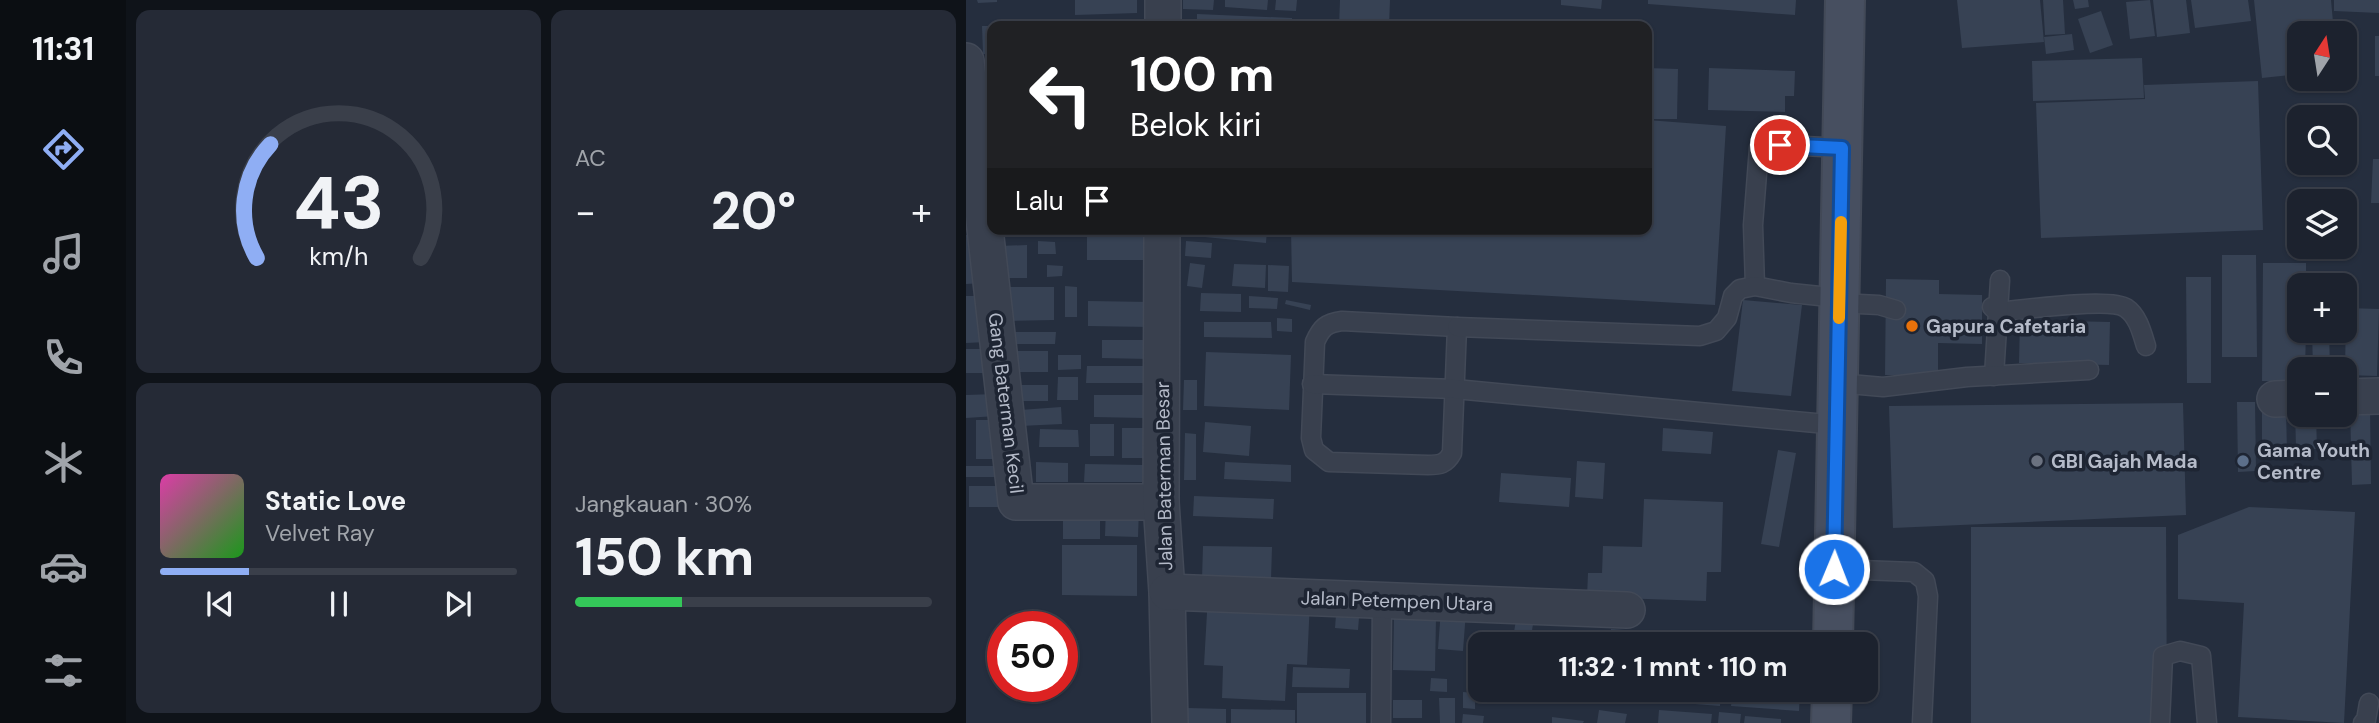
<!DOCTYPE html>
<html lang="id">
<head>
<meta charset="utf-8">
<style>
  body { margin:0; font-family:"DM Sans",sans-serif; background:#252a36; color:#f1f3f6; height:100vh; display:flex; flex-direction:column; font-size:26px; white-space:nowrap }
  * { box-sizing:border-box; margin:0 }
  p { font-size:23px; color:#a0a4aa }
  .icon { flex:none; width:38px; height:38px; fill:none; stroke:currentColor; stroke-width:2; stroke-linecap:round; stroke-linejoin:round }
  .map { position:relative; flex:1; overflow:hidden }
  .details { display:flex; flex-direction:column; gap:10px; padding:10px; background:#0f1319; width:840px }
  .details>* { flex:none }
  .banner { position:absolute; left:21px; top:21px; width:665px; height:214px; border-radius:14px; box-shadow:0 2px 5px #0004,0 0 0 2px #3a3f4a; background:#202124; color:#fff; overflow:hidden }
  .needle { width:46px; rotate:12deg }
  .buttons { position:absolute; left:1321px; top:21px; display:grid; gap:14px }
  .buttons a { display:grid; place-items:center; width:70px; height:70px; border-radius:14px; background:#1c222e; box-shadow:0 2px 5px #0004,0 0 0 2px #3a3f4a; font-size:35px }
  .speed { position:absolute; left:21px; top:611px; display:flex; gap:14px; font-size:35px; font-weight:700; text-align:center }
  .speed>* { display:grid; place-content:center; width:91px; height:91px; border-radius:50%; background:#1c222e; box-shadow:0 2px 5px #0004,0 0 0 2px #3a3f4a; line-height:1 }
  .speed .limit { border:10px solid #d22; background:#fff; color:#111 }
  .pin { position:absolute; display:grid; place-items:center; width:60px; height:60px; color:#fff; margin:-30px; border:4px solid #fff; border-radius:50%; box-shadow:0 2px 7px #0007 }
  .me { position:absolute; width:77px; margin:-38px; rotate:1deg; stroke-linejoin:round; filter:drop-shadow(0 0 5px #0008) }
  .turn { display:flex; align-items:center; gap:24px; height:147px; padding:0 28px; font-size:32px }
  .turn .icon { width:91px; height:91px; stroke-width:2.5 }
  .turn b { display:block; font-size:49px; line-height:60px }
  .then { display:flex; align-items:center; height:66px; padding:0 28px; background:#0003; gap:14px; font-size:26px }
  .big { font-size:52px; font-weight:700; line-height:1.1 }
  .details .card { flex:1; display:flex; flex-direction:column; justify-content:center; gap:10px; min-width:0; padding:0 24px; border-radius:14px; background:#252a36 }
  .details .dial { align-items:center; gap:0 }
  .dial svg { height:182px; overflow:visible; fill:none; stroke:#3a3f4a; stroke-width:7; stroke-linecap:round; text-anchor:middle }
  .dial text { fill:#f1f3f6; stroke:none }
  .song { display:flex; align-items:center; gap:21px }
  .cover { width:84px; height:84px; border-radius:10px; background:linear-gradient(135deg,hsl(320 70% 55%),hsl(120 70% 35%)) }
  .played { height:7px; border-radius:4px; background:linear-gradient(90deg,#8faef4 25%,#3a3f4a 25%) }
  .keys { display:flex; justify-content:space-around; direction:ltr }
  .heat { display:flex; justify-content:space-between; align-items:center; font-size:38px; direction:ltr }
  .charge { height:10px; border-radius:5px; background:linear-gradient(90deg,#34c759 30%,#3a3f4a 0) }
  .details .tiles { flex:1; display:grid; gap:10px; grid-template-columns:repeat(2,1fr) }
  .trip { position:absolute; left:502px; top:632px; width:410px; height:70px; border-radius:14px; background:#1c222e; box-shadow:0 2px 5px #0004,0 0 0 2px #3a3f4a; font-weight:700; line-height:70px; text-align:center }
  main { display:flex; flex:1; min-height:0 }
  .menu { display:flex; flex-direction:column; width:126px; justify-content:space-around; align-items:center; background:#0b0e12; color:#a0a4aa }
  .menu .icon { width:49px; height:49px }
  .menu .active { color:#8faef4 }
  .menu b { font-size:32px; color:#f1f3f6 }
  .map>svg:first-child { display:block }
</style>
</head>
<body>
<main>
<nav class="menu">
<b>11:31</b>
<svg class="icon active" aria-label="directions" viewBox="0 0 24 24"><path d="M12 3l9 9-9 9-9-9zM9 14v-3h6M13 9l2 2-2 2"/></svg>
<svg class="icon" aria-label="music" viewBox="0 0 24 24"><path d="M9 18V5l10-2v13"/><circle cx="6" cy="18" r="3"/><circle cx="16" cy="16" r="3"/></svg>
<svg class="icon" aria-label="phone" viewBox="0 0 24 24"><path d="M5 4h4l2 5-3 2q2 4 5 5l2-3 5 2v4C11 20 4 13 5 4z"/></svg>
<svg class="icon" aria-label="climate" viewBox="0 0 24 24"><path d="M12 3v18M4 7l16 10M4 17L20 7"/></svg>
<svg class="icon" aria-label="car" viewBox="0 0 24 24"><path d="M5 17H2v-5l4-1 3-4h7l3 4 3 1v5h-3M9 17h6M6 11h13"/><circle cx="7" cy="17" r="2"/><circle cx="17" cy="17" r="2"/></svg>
<svg class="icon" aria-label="filters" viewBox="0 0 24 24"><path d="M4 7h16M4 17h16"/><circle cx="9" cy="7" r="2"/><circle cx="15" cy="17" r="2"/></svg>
</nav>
<section class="details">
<div class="tiles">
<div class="card dial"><svg viewBox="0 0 100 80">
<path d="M14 69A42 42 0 1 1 86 69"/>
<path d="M14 69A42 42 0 0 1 20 19" stroke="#8faef4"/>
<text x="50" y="56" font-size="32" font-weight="700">43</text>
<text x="50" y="72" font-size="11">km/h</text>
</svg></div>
<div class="card"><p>AC</p>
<div class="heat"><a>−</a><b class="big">20°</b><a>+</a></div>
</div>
<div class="card">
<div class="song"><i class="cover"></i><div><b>Static Love</b><p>Velvet Ray</p></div></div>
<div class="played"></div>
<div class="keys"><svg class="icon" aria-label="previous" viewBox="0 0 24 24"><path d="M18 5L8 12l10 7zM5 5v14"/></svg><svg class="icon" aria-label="pause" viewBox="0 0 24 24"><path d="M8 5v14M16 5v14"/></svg><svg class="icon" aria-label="next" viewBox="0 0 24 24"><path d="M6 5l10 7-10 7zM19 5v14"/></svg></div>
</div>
<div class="card"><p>Jangkauan · 30%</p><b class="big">150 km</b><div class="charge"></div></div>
</div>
</section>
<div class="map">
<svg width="1413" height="723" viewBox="0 0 1413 723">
  <rect width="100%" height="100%" fill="#252e3e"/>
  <!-- building -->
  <g fill="#374254">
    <path d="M11 0H31V2L12 3Z"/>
    <path d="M109 0H171V13L109 15Z"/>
    <path d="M217 0H248L247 10 217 9Z"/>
    <path d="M259 0H302L301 10 259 7Z"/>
    <path d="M310 0H331L330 11 309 10Z"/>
    <path d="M374 0H424L423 26H373Z"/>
    <path d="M595 0H636L635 9 595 5Z"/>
    <path d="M682 0H830L829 15 682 4Z"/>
    <path d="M991 0H1074L1078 42 996 48Z"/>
    <path d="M1077 0H1097L1099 34 1079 35Z"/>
    <path d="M1107 0H1122L1123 7 1109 9Z"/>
    <path d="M1184 0 1189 36 1164 39 1160 2Z"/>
    <path d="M1187 0H1220L1224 33 1191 37Z"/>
    <path d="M1225 0H1282L1285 21 1229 28Z"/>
    <path d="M1288 0H1365L1368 33H1334V74L1296 78Z"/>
    <path d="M1368 0H1413V13L1368 11Z"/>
    <path d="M1135 11 1147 45 1124 53 1112 19Z"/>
    <path d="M231 14 326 18V26L231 24Z"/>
    <path d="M16 26H26V54H17Z"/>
    <path d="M1106 34 1108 50 1080 54 1078 37Z"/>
    <rect x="1409" y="36" width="4" height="40"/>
    <path d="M1176 58 1178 98 1067 101 1066 61Z"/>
    <rect x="17" y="66" width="9" height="20"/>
    <path d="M681 68 712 69 711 119H681Z"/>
    <path d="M743 68 829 71 828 96H819V112L742 110Z"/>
    <path d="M1292 81 1297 230 1075 238 1070 103 1179 99 1178 85Z"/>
    <path d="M14 95H26V122L15 123Z"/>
    <path d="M681 120 760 126 749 305 326 282 325 229H681Z"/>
    <path d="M1407 159H1413V203H1405Z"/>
    <path d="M31 229H85V234L31 237Z"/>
    <path d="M239 229H301L300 243 239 237Z"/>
    <path d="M13 234 17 283 0 284V235Z"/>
    <path d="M121 235 178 236V260H121Z"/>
    <path d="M72 241 89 242 90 254H72Z"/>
    <path d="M220 241 246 243 245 258 219 256Z"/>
    <path d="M61 245V278H31L32 246Z"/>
    <path d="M1256 255H1290L1291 357H1256Z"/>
    <path d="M224 263 239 265 236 288 221 286Z"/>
    <path d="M1297 263H1340V285H1334V331H1340L1339 369H1334V381H1296Z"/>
    <path d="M268 264 300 265 299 288 266 286Z"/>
    <path d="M81 265 97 266 96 276 81 277Z"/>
    <path d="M302 265 323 266 322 292 302 291Z"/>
    <path d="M1220 277H1245V383H1221Z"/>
    <path d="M920 279 973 280V294L1016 295V344L972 343V376L919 375Z"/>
    <path d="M99 286 111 287V317H99Z"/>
    <path d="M37 287H88V320L37 321Z"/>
    <path d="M235 293 275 294V312L234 311Z"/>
    <path d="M0 296H18L20 342 0 343Z"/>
    <path d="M283 296 312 298 311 309 283 308Z"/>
    <path d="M320 300 345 305 344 310 319 304Z"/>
    <path d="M777 300 836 305 825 396 766 391Z"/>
    <path d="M122 301 185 302V327L122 326Z"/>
    <path d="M1380 308 1413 309 1411 376 1379 375Z"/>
    <path d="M311 318 326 319V332L311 331Z"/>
    <path d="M1054 320 1144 322 1143 365 1053 363Z"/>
    <path d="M238 322H305L306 338 238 337Z"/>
    <path d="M1346 331H1363L1364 369H1347Z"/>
    <path d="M47 332H90L89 344H47Z"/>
    <path d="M136 340H182V359L136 358Z"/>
    <rect x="0" y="349" width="24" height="24"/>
    <rect x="51" y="351" width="31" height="21"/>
    <path d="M240 352 325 355 323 410 238 406Z"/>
    <path d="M92 355H115V369L92 370Z"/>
    <path d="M121 366H183V383H120Z"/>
    <path d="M92 377H112V400H91Z"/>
    <path d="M218 380H231V410H217Z"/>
    <rect x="55" y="385" width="27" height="16"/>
    <path d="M29 394 30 416 0 418V395Z"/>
    <path d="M128 395H178V418L128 417Z"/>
    <path d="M1271 402H1289L1290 471 1272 472Z"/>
    <path d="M1217 403 1220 515 927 528 923 406Z"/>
    <path d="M1404 406 1405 484 1386 485 1384 407Z"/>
    <path d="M95 407 96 424 54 426V410Z"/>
    <path d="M1329 408 1334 415H1350L1351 449H1330Z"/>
    <path d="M1296 409H1320L1321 453 1296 454Z"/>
    <rect x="10" y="420" width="27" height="39"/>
    <path d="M239 422 285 426 283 456 237 452Z"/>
    <rect x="124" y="424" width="24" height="32"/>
    <rect x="156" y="428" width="21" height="30"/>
    <path d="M697 428 747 432 745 454 696 451Z"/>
    <path d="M74 429 112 430 113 447H73Z"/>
    <path d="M219 433 230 434V480H218Z"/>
    <path d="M812 450 830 453 813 547 795 544Z"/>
    <path d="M611 461 639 463 637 499 609 497Z"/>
    <path d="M70 462 102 463V482H70Z"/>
    <path d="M259 462 325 465V482L258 479Z"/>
    <path d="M119 464 177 465 176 482H118Z"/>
    <rect x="0" y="466" width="46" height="11"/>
    <path d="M535 473 605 478 603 507 533 502Z"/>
    <rect x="3" y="486" width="38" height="21"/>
    <path d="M228 496 308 499 307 519 227 516Z"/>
    <path d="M678 499 757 502 755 572H741L740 601 621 597 622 573H636L637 546 676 547Z"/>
    <path d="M140 507 173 508 172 537 139 536Z"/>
    <path d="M1283 507 1389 512 1378 723 1272 717 1278 603 1212 599V535Z"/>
    <rect x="97" y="512" width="37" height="27"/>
    <path d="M1005 527H1200L1201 723H1005Z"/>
    <path d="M96 545H171V596L96 595Z"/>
    <path d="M237 546 306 547 305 580 236 579Z"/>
    <path d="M242 595 344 601 341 665 321 664 319 701 256 698 257 666 238 665Z"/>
    <path d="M371 602 394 605 392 630 369 628Z"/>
    <path d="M475 609 500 611 497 651 472 649Z"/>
    <path d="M428 617 470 618 469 671 427 670Z"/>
    <path d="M550 620 567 624 564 644H546Z"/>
    <path d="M645 629 759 637 758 644H644Z"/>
    <path d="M582 631 619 636 618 644H580Z"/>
    <path d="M771 636 838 641V644H770Z"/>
    <path d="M508 637 534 638V644H514V669H507Z"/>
    <path d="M327 667 384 669 383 688 326 687Z"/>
    <path d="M465 678 481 679V692L464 691Z"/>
    <path d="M574 690H612L611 697 574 692Z"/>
    <path d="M640 690H755L754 706 640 697Z"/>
    <path d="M767 690H834L833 711 765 706Z"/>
    <path d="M497 692 509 693V709L497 708Z"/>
    <rect x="331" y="693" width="69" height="30"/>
    <path d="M473 698H489V723H474Z"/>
    <rect x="427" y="700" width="29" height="18"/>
    <path d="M222 708 260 709V723H221Z"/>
    <path d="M265 709 329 710V723H265Z"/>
    <path d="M633 710 661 714 659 723H631Z"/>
    <path d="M693 710 746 714 745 723H692Z"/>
    <path d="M753 712 775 714 774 723H752Z"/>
    <path d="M497 714 518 716 517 723H496Z"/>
    <path d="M779 716 815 719V723H778Z"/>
    <path d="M586 717 618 721 617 723H586Z"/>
  </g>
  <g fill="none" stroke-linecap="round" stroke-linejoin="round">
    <!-- lane casing -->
    <g stroke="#424957" stroke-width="21">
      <g id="lane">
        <path d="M789 286 787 225 793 148 800 144 876 148"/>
        <path d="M873 303 913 305 930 310"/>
        <path d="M1026 307 1032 312C1055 310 1144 297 1160 308 1172 316 1176 333 1180 346"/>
        <path d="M376 321 491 327 486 453C480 464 474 465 462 465L363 462 348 450 345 438 349 342C355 328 360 323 376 321Z"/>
        <path d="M491 327 734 336 750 331 761 318 767 296 774 289 789 286 825 293 873 298"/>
        <path d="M1028 376 1034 280"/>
        <path d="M872 383 917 387 1001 377 1123 370"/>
        <path d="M346 384 489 389 871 425"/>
        <path d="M868 569 948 572 959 581 962 596 956 723"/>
        <path d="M415 723 416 600"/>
        <path d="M1194 723 1197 656 1214 651 1235 656 1241 723"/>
        <path d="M1397 723 1400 720 1403 703"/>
      </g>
    </g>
    <!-- street casing -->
    <g stroke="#424957" stroke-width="38">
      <g id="street">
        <path d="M197 26V0"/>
        <path d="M0 61 50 502H195"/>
        <path d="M196 229 195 502 201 592 204 723"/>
        <path d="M1379 397 1413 396"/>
        <path d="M1309 399 1334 398"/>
        <path d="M201 592 661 610"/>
      </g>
    </g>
    <!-- secondary casing -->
    <g stroke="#424957" stroke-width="42">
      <g id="secondary">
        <path d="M867 644 879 0"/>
        <path d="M865 723 866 690"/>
      </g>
    </g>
    <!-- lane -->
    <use href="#lane" stroke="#39404e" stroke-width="18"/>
    <!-- street -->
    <use href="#street" stroke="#39404e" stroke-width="35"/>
    <!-- secondary -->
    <use href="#secondary" stroke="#474f60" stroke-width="38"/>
  </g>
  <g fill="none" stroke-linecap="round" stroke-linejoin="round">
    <!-- route casing -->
    <g stroke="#114b97" stroke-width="18">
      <path id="route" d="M814 145 876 148 868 569"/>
    </g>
    <!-- route -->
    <use href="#route" stroke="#1a73e8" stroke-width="12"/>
    <!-- slow -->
    <path stroke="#f59e0b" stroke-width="12" d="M873 318 875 222"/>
  </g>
  <!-- markers -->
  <circle fill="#e8710a" stroke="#1e2533" stroke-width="2.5" cx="946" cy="326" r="7"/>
  <circle fill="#6b7280" stroke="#1e2533" stroke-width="2.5" cx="1071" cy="461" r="7"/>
  <circle fill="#5c6f8a" stroke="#1e2533" stroke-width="2.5" cx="1277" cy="461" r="7"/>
  <g text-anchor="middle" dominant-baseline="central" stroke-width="7" stroke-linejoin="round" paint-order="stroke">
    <!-- poi labels -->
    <g font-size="19" font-weight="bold" fill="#b5bbc9" stroke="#1e2533" text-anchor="start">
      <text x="960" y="326">Gapura Cafetaria</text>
      <text x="1291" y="450">Gama Youth<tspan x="1291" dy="22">Centre</tspan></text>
      <text x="1085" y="461">GBI Gajah Mada</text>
    </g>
    <!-- street labels -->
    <g font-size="19" fill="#b5bbc9" stroke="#1e2533">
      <text transform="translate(40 403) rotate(83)">Gang Baterman Kecil</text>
      <text transform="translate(198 476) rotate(-91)">Jalan Baterman Besar</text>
      <text transform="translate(431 601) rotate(2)">Jalan Petempen Utara</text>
    </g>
  </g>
</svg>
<div class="buttons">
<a><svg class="needle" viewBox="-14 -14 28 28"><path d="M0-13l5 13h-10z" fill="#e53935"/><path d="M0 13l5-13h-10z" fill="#a0a4aa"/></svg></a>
<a><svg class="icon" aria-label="search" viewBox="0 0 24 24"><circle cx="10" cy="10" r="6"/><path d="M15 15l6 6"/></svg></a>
<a><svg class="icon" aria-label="layers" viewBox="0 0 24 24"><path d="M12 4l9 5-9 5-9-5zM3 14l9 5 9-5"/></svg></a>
<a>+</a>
<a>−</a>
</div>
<div class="speed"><div class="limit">50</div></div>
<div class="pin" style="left:814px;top:145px;background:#d93025"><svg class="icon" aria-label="arrive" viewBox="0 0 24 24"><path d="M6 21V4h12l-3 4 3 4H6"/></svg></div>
<svg class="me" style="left:868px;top:569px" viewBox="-20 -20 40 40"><circle r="17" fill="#1a73e8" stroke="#fff" stroke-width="3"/><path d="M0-11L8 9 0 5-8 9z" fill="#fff"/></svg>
<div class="trip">11:32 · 1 mnt · 110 m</div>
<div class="banner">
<div class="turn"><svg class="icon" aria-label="left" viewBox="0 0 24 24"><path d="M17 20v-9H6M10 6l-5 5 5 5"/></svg><div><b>100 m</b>Belok kiri</div></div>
<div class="then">Lalu<svg class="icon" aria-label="arrive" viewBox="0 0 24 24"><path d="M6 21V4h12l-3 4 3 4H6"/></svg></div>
</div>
</div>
</main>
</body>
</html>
